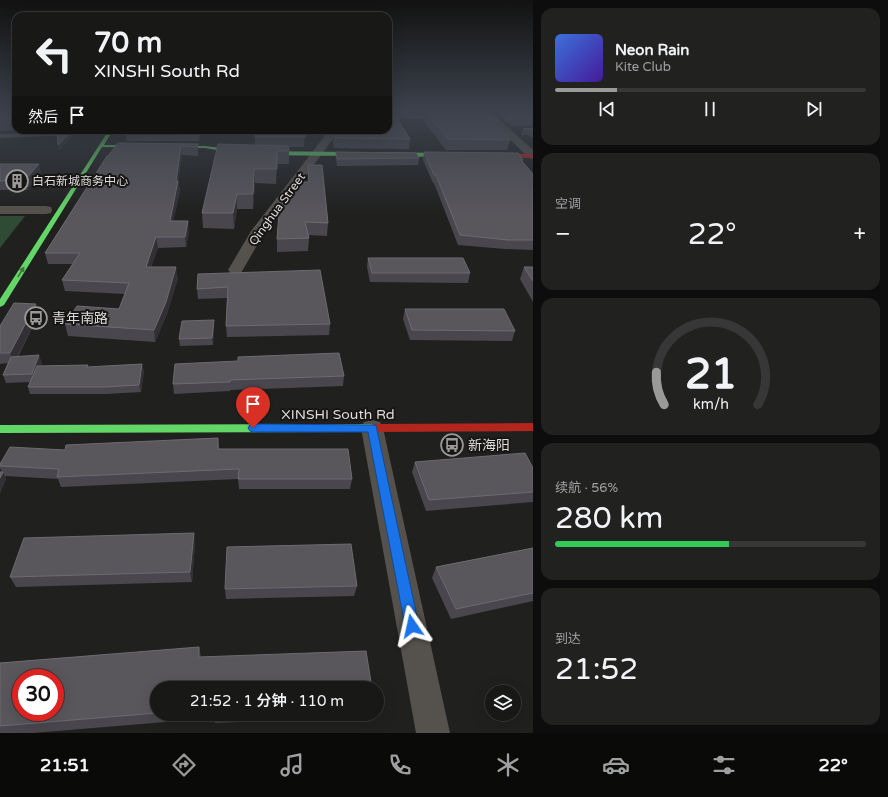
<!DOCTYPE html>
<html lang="zh">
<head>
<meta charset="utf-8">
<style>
  body { margin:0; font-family:"Varela Round","Noto Sans SC",sans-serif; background:#212120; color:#f1f3f6; height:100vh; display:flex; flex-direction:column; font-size:15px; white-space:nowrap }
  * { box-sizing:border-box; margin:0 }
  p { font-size:13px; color:#9fa0a1 }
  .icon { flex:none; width:22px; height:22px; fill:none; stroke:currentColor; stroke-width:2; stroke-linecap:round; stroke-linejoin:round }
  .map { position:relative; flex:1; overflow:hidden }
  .side { display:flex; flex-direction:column; gap:8px; padding:8px; background:#0d0d0d; width:355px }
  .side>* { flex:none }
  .hud { position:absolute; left:12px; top:12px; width:380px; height:122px; border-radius:12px; box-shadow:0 4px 16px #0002,0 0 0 1px #363736; background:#181817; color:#f1f3f6; overflow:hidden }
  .controls { position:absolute; left:485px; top:685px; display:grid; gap:8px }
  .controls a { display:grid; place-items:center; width:36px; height:36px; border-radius:50%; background:#181817; box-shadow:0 4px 16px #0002,0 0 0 1px #363736; font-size:20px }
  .speed { position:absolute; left:12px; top:669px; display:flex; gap:8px; font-size:20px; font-weight:700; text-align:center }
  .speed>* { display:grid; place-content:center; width:52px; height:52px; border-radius:50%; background:#181817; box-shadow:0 4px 16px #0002,0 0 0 1px #363736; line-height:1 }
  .speed .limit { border:6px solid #d22; background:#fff; color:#111 }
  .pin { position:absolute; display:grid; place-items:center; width:34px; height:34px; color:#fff; margin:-41px -17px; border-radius:50% 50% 50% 0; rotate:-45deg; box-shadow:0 0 4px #0007 }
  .pin .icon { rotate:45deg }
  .me { position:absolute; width:44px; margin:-22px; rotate:349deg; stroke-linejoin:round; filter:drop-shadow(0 0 3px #0008) }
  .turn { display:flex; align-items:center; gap:14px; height:84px; padding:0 16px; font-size:18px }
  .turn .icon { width:52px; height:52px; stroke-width:2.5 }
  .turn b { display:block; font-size:28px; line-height:34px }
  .then { display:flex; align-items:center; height:38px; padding:0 16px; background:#0003; gap:8px; font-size:15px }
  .big { font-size:30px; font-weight:600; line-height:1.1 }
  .side .tile { flex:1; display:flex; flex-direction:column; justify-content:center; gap:6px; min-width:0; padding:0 14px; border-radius:12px; background:#212120 }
  .side .dial { align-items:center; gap:0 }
  .dial svg { height:104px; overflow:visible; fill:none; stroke:#363736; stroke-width:7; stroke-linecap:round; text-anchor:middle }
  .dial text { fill:#f1f3f6; stroke:none }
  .song { display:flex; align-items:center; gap:12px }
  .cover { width:48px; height:48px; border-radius:6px; background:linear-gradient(135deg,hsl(220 70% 55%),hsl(260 70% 35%)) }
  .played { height:4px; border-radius:2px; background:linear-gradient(90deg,#9a9a99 20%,#363736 20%) }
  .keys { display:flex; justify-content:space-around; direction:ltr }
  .heat { display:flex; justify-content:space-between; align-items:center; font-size:22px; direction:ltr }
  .charge { height:6px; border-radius:3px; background:linear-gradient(90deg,#34c759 56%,#363736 0) }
  .trip { position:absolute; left:150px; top:681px; width:234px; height:40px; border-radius:20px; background:#181817; box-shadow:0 4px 16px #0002,0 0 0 1px #363736; font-weight:600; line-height:40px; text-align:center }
  .dock { display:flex; height:64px; justify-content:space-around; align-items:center; background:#0a0a09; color:#9fa0a1 }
  .dock .icon { width:28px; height:28px }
  .dock .on { color:#9a9a99 }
  .dock b { font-size:18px; color:#f1f3f6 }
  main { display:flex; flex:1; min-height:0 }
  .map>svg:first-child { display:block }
</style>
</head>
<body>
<main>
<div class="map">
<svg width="533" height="733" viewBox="0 0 533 733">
  <rect width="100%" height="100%" fill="#20201f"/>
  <!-- green -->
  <path fill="#2f4a35" d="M0 216H25L0 248Z"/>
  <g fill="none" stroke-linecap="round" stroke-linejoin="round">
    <!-- lane -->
    <path fill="#55514c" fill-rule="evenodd" d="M99 130 114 131 111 133 0 138V134Z"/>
    <!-- street -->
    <g fill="#55514c" fill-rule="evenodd">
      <path d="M480 110H489L533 150V159L529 158Z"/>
      <path d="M48 130H58L54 135 51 136 46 133Z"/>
      <path d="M327 130H337V133L263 235 241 273 236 275 231 273 228 270 251 231 327 133Z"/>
      <path d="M0 206H46L51 207 52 210 51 213 46 214H0Z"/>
      <path d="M372 420 380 422 383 428 450 733H416L361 428 364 422Z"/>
    </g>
    <!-- fast -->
    <g fill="#63d668" fill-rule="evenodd">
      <path d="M109 130H113L104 145 205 146 247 151 454 153 457 155 454 157 247 155 205 148 102 147 4 305 0 307V299Z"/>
      <path d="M374 424 378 425 379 428 378 431 374 432 0 433V425Z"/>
    </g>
    <!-- jam -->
    <g fill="#b3261e" fill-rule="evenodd">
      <path d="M490 153 533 154V158L488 156 487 155Z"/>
      <path d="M533 423V431L374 432 370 431 369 428 370 425 374 424Z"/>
    </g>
  </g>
  <!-- wall -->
  <g fill="#49464d">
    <path d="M0 110H16V130H20L0 131Z"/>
    <path d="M388 110H484L510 140 507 150H446L422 119H398L410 139 409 149 334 148 333 141 334 131Z"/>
    <path d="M494 110H533V126H511L494 112Z"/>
    <path d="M533 128V138L528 135H521L523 129Z"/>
    <path d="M129 130H200L199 141H127L126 134Z"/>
    <path d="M256 130H326V131L305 130 304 147H289V164H277L276 184 255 183 253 209H237L234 229 203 228 202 213 255 145V137Z"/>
    <path d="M198 144V156L182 155 178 181 180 191 173 221 189 232 186 247 158 248 151 267 178 278 167 314 155 342 68 336 65 324 119 309 125 294 65 291 62 280 73 264H48L45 253 107 156Z"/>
    <path d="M336 152 419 158 418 165 337 166 336 159Z"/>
    <path d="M424 152 523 160V162L533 174V250L505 249 458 245 434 183H433L423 160Z"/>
    <path d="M0 164 41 172 27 190H0Z"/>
    <path d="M308 165 328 223 327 236 308 235 309 238 308 251 277 252V239L292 198V186L308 182Z"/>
    <path d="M368 258 470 273 468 283 370 282 367 267Z"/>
    <path d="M524 267H533V302L520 279Z"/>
    <path d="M198 274 330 324 329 335 227 337 226 326 227 298 198 299 197 289Z"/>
    <path d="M405 309 515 331 512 341 410 340 403 319Z"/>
    <path d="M39 314 18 357 42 363 41 366 88 365V367L144 371 141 392 106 394H30L28 387 30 382 6 383 3 375 8 363 0 364V326Z"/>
    <path d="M214 327 213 345 180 346 179 339Z"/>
    <path d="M175 364 344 376 343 386 230 390V391L174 394 173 384Z"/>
    <path d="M218 438 219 449 352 479 350 489H239L238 479 61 487 58 479 5 476 6 479 0 493V472H2L0 468V464L65 450Z"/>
    <path d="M415 462 533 468V502L426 511 412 472Z"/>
    <path d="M195 544 192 582 16 587 10 577Z"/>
    <path d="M533 548V601L451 619 432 578 436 567Z"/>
    <path d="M357 586 354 596 226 599 225 589Z"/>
    <path d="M199 647 201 657 157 688V714H372L371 716 215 723 214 718 33 733H0V663Z"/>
  </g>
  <!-- shaded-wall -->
  <g fill="#323034">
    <path d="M199 130H200L199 141Z"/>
    <path d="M72 131 73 136 59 151 58 145Z"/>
    <path d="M181 146 182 155 178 181 180 191 171 232 170 221Z"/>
    <path d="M39 164 41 172 27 190 24 181Z"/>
    <path d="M254 169 255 183 253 209V194Z"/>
    <path d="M237 194V209L234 229 233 213Z"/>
    <path d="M188 221 189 232 186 247 185 237Z"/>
    <path d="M156 237 158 248 147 278 146 267Z"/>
    <path d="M176 267 178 278 167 314 155 342 154 330Z"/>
    <path d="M36 304 39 314 14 363 10 353Z"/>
    <path d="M214 320V327L213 345 212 338Z"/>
    <path d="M39 355 42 363 35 381 32 374Z"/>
    <path d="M142 364 144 371 141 392 139 385Z"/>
    <path d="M3 472 6 479 0 493V478Z"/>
    <path d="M194 533 195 544 192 582 190 572Z"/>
    <path d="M199 647 201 658 199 657Z"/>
  </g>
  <!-- building -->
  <g fill="#59565c" stroke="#6d6b70" fill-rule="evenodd">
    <rect x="0" y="110" width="16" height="9"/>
    <path d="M388 110H392L410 139 335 138 334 131V130H388Z"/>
    <path d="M424 110H484L510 140 448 139Z"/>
    <path d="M500 110H533V120H512Z"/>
    <path d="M533 128V131L530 129H523Z"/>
    <path d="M129 130H199V135L126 134Z"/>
    <path d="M256 130H305V137H255Z"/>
    <path d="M72 131 58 145 57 132Z"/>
    <path d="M118 143 198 144V147L181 146 176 181H178L170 221H188L185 237H156L146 267H176L166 302 154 330 65 324 77 306 119 309 129 283 62 280 80 253H45L107 156H108Z"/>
    <path d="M218 144 288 146 289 151H277V169H254L253 194H237L233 213H202Z"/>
    <path d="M336 152 416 153 419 158 337 159Z"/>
    <path d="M424 152 518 153 523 160H521L533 174V240H508L460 235 436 175H434Z"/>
    <path d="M0 164H39L24 181H0Z"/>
    <path d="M308 165H322L328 223 305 222 309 238 277 239 280 202 283 198H292V186L295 182H309Z"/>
    <path d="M368 258H463L470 273H372Z"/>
    <path d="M524 267H533V281Z"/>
    <path d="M320 270 330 324 226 326 228 287 197 289 198 274Z"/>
    <path d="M14 303 36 304 10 353H0V326Z"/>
    <path d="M405 309H504L515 331 412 330Z"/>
    <path d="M214 320 212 338 179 339 182 321Z"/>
    <path d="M339 353 344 376 230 380V382L173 384 175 364 238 361V357Z"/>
    <path d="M39 355 32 374 3 375 11 357Z"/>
    <path d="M142 364 139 385 104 387H28L37 366 88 365 87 367Z"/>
    <path d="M218 438V449H348L352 479H238L239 469 57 477 59 469 0 466V464L10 447 65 450 66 445Z"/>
    <path d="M525 453 533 468V492L429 500 415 462Z"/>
    <path d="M0 472H3L0 478Z"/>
    <path d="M194 533 190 572 10 577 24 538Z"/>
    <path d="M351 544 357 586 225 589 227 547Z"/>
    <path d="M533 548V593L456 609 436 567Z"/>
    <path d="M199 647V657L366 651 372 688H157V713L0 726V663ZM21 678H55V712H21Z"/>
  </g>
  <!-- one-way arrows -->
  <defs><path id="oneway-solid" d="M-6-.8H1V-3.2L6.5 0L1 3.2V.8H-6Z"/></defs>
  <use fill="#3e763e" href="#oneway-solid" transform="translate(21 272) rotate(-58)"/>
  <!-- sky -->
  <linearGradient id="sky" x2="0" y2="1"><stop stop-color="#121211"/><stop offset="0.52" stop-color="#3c424d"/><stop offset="1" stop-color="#3c424d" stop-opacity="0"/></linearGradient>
  <rect width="533" height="213" fill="url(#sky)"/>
  <!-- route -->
  <path fill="#1a73e8" stroke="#114b97" d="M253 424 376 425 419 626 417 631 412 633 407 631 405 626 368 432H253L250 431 248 428 250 425Z"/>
  <!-- icons -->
  <defs>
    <g id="building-ring" transform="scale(1.15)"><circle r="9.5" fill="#181614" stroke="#9a9a99" stroke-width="1.5"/><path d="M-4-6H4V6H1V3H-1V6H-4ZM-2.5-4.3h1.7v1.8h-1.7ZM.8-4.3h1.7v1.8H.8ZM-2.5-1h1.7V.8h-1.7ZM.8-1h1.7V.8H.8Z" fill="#9a9a99"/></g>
    <g id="bus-ring" transform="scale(1.15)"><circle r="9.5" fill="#181614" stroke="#9a9a99" stroke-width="1.5"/><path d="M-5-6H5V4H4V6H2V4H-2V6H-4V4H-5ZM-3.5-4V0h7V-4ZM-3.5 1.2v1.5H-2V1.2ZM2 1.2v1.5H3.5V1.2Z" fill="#9a9a99"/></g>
  </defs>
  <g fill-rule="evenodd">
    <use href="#building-ring" x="17" y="181"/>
    <use href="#bus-ring" x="36" y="318"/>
    <use href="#bus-ring" x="452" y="445"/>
  </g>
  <g text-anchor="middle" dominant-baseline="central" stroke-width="4" stroke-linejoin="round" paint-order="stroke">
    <!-- far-poi labels -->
    <g font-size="12" fill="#dcdcda" stroke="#181614" text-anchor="start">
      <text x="32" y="181">白石新城商务中心</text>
    </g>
    <!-- far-street labels -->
    <g font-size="12" fill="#dcdcda" stroke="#181614">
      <text transform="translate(277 209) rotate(-54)">Qinghua Street</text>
    </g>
    <!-- poi labels -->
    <g font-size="14" fill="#dcdcda" stroke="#181614" text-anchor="start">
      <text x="52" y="318">青年南路</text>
      <text x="468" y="445">新海阳</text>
    </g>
    <!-- street labels -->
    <g font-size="14" fill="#dcdcda" stroke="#181614">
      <text x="338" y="414">XINSHI South Rd</text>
    </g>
  </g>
</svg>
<div class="controls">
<a><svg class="icon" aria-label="layers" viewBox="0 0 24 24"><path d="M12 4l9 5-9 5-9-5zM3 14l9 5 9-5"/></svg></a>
</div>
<div class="speed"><div class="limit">30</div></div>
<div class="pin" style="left:253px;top:428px;background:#d93025"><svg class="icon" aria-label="arrive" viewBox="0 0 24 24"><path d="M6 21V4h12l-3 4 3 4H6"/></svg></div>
<svg class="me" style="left:412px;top:626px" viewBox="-20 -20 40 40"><path d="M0-17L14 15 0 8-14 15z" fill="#1a73e8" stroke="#fff" stroke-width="4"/></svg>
<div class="trip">21:52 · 1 分钟 · 110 m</div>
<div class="hud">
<div class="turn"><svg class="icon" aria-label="left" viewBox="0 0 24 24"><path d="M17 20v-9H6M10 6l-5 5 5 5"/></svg><div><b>70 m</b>XINSHI South Rd</div></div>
<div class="then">然后<svg class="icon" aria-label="arrive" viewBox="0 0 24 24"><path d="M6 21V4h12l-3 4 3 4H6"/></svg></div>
</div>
</div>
<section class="side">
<div class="tile">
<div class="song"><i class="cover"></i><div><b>Neon Rain</b><p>Kite Club</p></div></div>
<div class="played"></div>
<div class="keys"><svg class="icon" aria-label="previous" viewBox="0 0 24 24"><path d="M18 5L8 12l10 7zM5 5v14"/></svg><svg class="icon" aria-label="pause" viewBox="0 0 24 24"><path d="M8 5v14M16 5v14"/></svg><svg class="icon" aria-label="next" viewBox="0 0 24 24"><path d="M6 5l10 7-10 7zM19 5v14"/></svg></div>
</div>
<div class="tile"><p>空调</p>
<div class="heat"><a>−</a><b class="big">22°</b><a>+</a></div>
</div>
<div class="tile dial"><svg viewBox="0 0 100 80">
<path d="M14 69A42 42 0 1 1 86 69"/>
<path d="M14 69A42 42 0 0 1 8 44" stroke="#9a9a99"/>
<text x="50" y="56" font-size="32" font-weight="700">21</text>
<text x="50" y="72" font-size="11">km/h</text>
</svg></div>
<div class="tile"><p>续航 · 56%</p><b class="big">280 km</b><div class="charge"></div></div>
<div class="tile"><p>到达</p><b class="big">21:52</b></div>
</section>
</main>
<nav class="dock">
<b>21:51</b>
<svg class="icon on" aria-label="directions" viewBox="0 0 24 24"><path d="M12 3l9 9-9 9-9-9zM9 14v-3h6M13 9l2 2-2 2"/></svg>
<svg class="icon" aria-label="music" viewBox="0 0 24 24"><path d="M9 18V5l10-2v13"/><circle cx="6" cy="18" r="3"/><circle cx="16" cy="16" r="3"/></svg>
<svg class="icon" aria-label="phone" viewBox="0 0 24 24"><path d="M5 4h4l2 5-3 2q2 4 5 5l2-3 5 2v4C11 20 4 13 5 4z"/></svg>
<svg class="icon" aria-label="climate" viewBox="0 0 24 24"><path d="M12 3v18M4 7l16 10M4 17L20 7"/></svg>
<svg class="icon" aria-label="car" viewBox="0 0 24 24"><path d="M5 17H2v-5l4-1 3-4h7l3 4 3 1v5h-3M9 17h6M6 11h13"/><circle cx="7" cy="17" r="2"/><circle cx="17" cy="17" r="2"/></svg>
<svg class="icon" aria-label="filters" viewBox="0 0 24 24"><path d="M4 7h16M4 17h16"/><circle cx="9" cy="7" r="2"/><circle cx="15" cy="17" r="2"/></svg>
<b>22°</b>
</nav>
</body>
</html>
